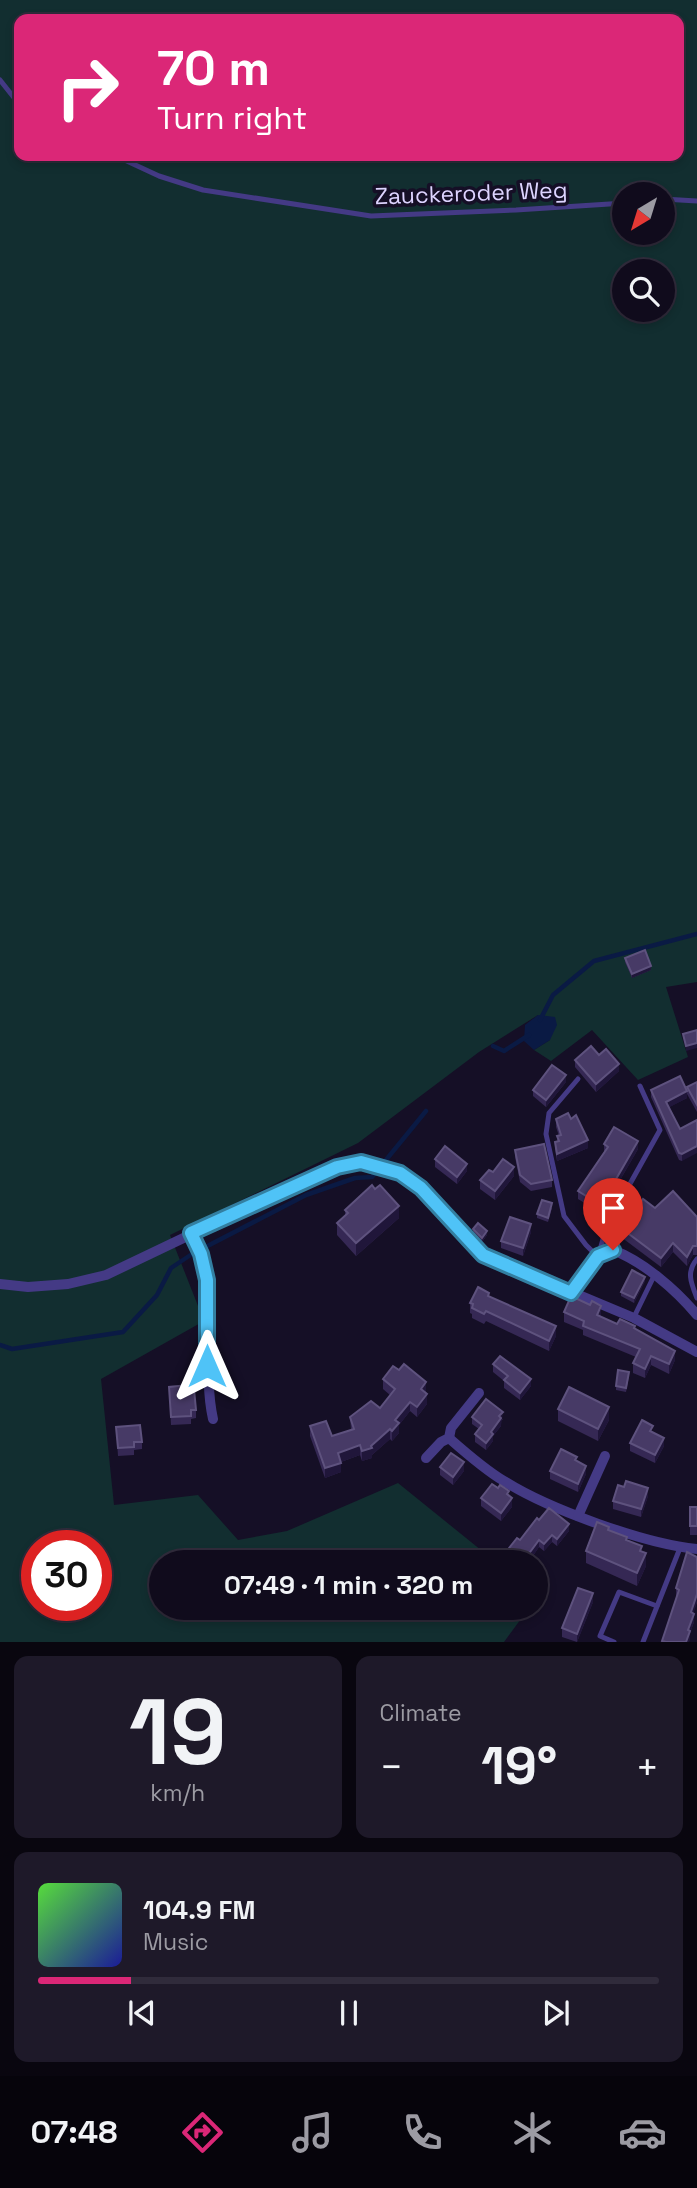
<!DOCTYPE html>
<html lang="en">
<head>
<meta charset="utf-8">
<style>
  body { margin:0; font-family:"Space Grotesk",sans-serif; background:#1e1929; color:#f1f3f6; height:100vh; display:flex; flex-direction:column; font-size:26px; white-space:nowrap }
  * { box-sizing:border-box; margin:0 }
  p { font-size:23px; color:#9c9ba3 }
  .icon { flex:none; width:38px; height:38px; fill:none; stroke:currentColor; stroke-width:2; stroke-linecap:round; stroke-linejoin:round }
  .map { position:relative; height:1642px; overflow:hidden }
  .sheet { display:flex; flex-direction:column; gap:14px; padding:14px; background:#09060f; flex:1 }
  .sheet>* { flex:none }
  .top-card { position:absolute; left:14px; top:14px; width:670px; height:147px; border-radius:14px; box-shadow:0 4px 10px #0003,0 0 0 2px #302b3b; background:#db2777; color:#fff; overflow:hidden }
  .needle { width:46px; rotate:218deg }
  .tools { position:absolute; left:612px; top:182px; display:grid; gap:14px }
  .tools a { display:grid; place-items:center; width:63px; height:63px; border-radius:50%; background:#100b1c; box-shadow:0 4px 10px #0003,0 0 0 2px #302b3b; font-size:35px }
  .speed { position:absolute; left:21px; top:1530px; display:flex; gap:14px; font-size:35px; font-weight:700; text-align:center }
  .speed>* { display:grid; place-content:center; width:91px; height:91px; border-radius:50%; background:#100b1c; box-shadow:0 4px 10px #0003,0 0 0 2px #302b3b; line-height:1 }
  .speed .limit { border:10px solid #d22; background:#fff; color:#111 }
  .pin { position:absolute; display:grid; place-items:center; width:60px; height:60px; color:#fff; margin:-72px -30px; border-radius:50% 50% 50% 0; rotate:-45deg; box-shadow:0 0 7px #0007 }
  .pin .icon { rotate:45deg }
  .me { position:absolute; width:77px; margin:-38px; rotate:0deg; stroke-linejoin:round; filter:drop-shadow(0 0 5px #0008) }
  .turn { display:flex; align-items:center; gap:24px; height:147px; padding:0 28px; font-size:32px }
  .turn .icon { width:91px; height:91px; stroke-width:2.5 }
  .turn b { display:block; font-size:49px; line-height:60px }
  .big { font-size:52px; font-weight:700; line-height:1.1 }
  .sheet .card { flex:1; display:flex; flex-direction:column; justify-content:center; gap:10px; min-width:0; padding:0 24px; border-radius:14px; background:#1e1929 }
  .sheet .dial { align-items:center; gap:0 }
  .dial b { font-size:91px; line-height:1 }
  .song { display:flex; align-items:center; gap:21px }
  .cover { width:84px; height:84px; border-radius:10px; background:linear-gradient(135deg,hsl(110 70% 55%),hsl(240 70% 35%)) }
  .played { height:7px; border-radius:4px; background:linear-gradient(90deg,#db2777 15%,#302b3b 15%) }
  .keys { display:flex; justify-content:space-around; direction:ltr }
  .heat { display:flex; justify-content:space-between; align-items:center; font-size:38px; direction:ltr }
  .sheet .tiles { flex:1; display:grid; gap:14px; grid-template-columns:1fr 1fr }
  .card:last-child { grid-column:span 2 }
  .trip { position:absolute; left:149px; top:1550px; width:399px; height:70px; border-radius:35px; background:#100b1c; box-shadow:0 4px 10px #0003,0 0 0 2px #302b3b; font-weight:700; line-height:70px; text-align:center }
  .tabs { display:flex; height:112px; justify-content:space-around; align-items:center; background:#06040b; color:#9c9ba3 }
  .tabs .icon { width:49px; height:49px }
  .tabs .active { color:#db2777 }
  .tabs b { font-size:32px; color:#f1f3f6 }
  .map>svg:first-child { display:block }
</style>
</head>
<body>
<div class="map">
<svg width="697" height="1642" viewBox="0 0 697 1642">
  <rect width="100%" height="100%" fill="#150f26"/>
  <!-- green -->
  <path fill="#122e30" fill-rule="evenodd" d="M0 0H697V982L666 987 688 1057 638 1080 592 1030 551 1061 534 1050 550 1040 538 1015 479 1052 358 1143 170 1235 204 1321 101 1379 114 1505 198 1495 238 1540 287 1531 398 1483 497 1563H161V1608H529L504 1642H0ZM19 19H679V156H19ZM625 194H663V233H625ZM625 271H663V310H625ZM37 1545H96V1605H37Z"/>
  <!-- water -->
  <path fill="#0a1a44" d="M538 1015 555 1017 557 1025 550 1040 534 1050 524 1041 525 1025Z"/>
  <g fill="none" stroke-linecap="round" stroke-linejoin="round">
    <!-- stream -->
    <g stroke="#0a1a44" stroke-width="4.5">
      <path d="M540 1020 553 995 594 961 697 934"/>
      <path d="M493 1046 504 1051 529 1035"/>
      <path d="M0 1345 12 1349 123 1332 157 1295 171 1268 192 1254 306 1195 355 1178 372 1177 426 1111"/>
    </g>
    <!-- lane -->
    <g stroke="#443a85" stroke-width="5">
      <path d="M0 80 19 104"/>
      <path d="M116 156 159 176 203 190 371 216 516 210 625 203"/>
      <path d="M663 199 697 201"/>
      <path d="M578 1079 549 1113 546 1134 564 1216 586 1245 598 1257 607 1225 660 1130 640 1086"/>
      <path d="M697 1259C686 1272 691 1283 697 1298"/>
      <path d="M634 1317 654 1276"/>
      <path d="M614 1642 600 1636 619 1592 657 1606"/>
      <path d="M643 1642 680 1548"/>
    </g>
    <!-- street -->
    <g stroke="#443a85" stroke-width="10">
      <path d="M191 1233C198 1248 204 1262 207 1279 214 1325 203 1373 213 1419"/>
      <path d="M0 1284 28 1287 68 1284 106 1275 240 1211 337 1168 361 1162 400 1173 421 1188 483 1255 634 1318 697 1352"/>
      <path d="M571 1293 598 1257 613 1250C644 1262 676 1290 697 1315"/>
      <path d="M449 1438C466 1453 484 1469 504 1481 548 1509 645 1544 697 1549"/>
      <path d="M426 1458 441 1442 449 1438 451 1428 479 1393"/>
      <path d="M578 1516 605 1456"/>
    </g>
  </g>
  <!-- wall -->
  <g fill="#352854">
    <path d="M625 958 651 970 632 978 625 962Z"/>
    <path d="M575 1060 619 1071 596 1092 575 1067Z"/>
    <path d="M566 1082 546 1107 533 1096V1090Z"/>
    <path d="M697 1082V1112L687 1094V1087Z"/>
    <path d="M651 1090 687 1098 669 1107 680 1129 697 1120 682 1161 679 1160 651 1097Z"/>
    <path d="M556 1119 588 1148 557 1161 555 1149V1142L557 1141V1136H559L556 1127Z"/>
    <path d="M604 1144 638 1149 601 1213 578 1199V1191L604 1153Z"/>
    <path d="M515 1150 552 1180V1187L531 1191 520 1182 515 1157Z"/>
    <path d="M435 1159 467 1171 457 1184 435 1167Z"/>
    <path d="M493 1172 514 1176 495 1200 480 1189V1180Z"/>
    <path d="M552 1208 548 1222 537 1218V1214Z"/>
    <path d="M655 1208 697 1217V1255H693L687 1266 673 1252 661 1267 621 1237V1228Z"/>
    <path d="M345 1210 399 1218 356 1256 337 1235V1223L345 1215Z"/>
    <path d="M473 1229 487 1235 482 1242 473 1233Z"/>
    <path d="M531 1232 523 1256 501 1248V1241Z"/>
    <path d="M645 1281 634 1303 621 1296V1292Z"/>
    <path d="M489 1297 556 1336 549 1351 486 1321 484 1324 472 1318V1314L470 1313V1303Z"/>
    <path d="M564 1312 601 1316V1317L617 1324 635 1328 675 1360 669 1374 651 1365 645 1378 633 1373V1363L636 1357 583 1335V1330L564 1322Z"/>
    <path d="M493 1364 531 1386 520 1400 504 1388V1381L493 1372Z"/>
    <path d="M629 1376 626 1392 616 1390V1386Z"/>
    <path d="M383 1379 426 1392 427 1404 417 1417 410 1411 399 1425V1433L392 1441 390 1439 372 1455V1458L362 1461 360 1455 341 1462V1472L325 1478 310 1436V1426L332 1436 351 1430 350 1417 380 1408 390 1395 383 1389Z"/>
    <path d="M169 1387 189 1390 196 1410V1418L191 1419V1424L171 1425Z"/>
    <path d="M558 1409 609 1420 598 1441 558 1421Z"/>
    <path d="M472 1417 503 1419 501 1421V1426L493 1436V1441L486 1450 475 1442V1434L479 1429 472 1424Z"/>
    <path d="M116 1427 142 1442V1449L134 1450V1455L118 1456Z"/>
    <path d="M653 1432 664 1446 655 1463 630 1451V1443Z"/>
    <path d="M577 1461 586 1474 578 1492 550 1479V1471Z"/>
    <path d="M440 1467 464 1471 453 1485 440 1475Z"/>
    <path d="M509 1496 512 1507 501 1521 481 1506V1498Z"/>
    <path d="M648 1496 641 1517 613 1509V1501Z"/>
    <rect x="690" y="1507" width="7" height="28"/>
    <path d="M539 1520 569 1531 557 1546 552 1542 544 1551 539 1547 528 1563H511L506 1559V1552L520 1540Z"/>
    <path d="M609 1530 627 1540 642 1551 646 1566 637 1586 586 1563V1551Z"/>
    <path d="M697 1557V1602L693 1613 694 1622 690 1633 689 1642H662L677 1597H676V1588Z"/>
    <path d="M593 1602 577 1642 562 1637V1628Z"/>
  </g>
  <!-- shaded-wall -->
  <g fill="#20163a">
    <path d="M651 966V970L632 978V974Z"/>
    <path d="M697 1043V1048L686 1051V1046Z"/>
    <path d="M619 1064V1071L596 1092V1084Z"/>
    <path d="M566 1075V1082L546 1107V1100Z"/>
    <path d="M687 1091V1098L666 1109V1102Z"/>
    <path d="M588 1140V1148L557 1161V1154Z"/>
    <path d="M638 1141V1149L601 1213V1205Z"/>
    <path d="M697 1146V1153L682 1161V1154Z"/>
    <path d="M467 1164V1171L457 1184V1177Z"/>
    <path d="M514 1167V1176L495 1200V1191Z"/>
    <path d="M399 1206V1218L356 1256V1243Z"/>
    <path d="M531 1224V1232L523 1256V1248Z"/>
    <path d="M487 1231V1235L482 1242V1238Z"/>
    <path d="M673 1243V1252L661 1267V1258Z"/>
    <path d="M693 1246V1255L687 1266V1257Z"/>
    <path d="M645 1277V1281L634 1303V1298Z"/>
    <path d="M601 1306V1316L597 1325V1315Z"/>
    <path d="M556 1326V1336L549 1351V1341Z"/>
    <path d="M675 1351V1360L669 1374V1364Z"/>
    <path d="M651 1356V1365L645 1378V1369Z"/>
    <path d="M531 1379V1386L520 1400V1393Z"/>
    <path d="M426 1382V1392L421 1398V1389Z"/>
    <path d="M427 1394V1404L417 1417V1407Z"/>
    <path d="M410 1402V1411L399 1425V1433L392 1441V1431L395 1420Z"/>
    <path d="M609 1407V1420L598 1441V1429Z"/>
    <path d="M503 1412 501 1426 493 1436V1441L486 1450V1443L491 1432Z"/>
    <path d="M390 1429V1439L372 1455V1458L362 1461V1451L371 1446Z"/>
    <path d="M664 1438V1446L655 1463V1455Z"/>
    <path d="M360 1445V1455L338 1463V1453Z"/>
    <path d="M464 1462V1471L453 1485V1477Z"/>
    <path d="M341 1463V1472L325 1478V1468Z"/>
    <path d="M586 1466V1474L578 1492V1484Z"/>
    <path d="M648 1488V1496L641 1517V1509Z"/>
    <path d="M512 1498V1507L501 1521V1513Z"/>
    <path d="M569 1524V1531L557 1546V1539Z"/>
    <path d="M552 1535V1542L544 1551V1544Z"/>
    <path d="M539 1540V1547L528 1563H522Z"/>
    <path d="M646 1553V1566L637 1586V1573Z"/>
    <path d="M593 1593V1602L577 1642V1634Z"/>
    <path d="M697 1594V1602L691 1621V1612Z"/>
    <path d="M694 1614V1622L690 1633V1640L689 1642H686L688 1630Z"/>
  </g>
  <!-- building -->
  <g fill="#473a66" stroke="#5e527e" stroke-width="2">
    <path d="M645 950 651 966 632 974 625 958Z"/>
    <path d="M697 1030V1043L686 1046 683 1034Z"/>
    <path d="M591 1046 599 1055 606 1049 619 1064 596 1084 575 1060Z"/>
    <path d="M552 1065 566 1075 546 1100 533 1090Z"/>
    <path d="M680 1076 687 1091 666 1102 680 1129 697 1120V1146L682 1154 679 1153 651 1090Z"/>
    <path d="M697 1082V1105L687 1087Z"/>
    <path d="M568 1113 571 1119 576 1115 588 1140 557 1154 555 1142 559 1141 557 1136 561 1135 556 1119Z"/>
    <path d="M614 1127 638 1141 601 1205 578 1191 608 1147 604 1144Z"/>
    <path d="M544 1144 552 1180 531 1184 520 1175 515 1150Z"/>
    <path d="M445 1146 467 1164 457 1177 435 1159Z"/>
    <path d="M503 1159 514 1167 495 1191 480 1180 489 1170 493 1172Z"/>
    <path d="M372 1185 375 1189 380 1185 399 1206 356 1243 337 1223 348 1213 345 1210Z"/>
    <path d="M673 1191 697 1217V1246H693L687 1257 673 1243 661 1258 621 1228 643 1199 655 1208Z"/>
    <path d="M542 1200 552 1203 548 1218 537 1214Z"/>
    <path d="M510 1217 531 1224 523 1248 501 1241Z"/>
    <path d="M478 1223 487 1231 482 1238 473 1229Z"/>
    <path d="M632 1270 645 1277 634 1298 621 1292Z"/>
    <path d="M478 1287 489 1293 488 1296 556 1326 549 1341 486 1311 484 1314 472 1308 473 1304 470 1303Z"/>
    <path d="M571 1296 590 1305 592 1301 601 1306 597 1315 617 1324 620 1319 635 1326 634 1328 675 1351 669 1364 651 1356 645 1369 633 1363 640 1349 583 1326 584 1321 564 1312Z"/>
    <path d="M500 1356 531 1379 520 1393 504 1380 508 1376 493 1364Z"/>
    <path d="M404 1364 426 1382 421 1389 427 1394 417 1407 410 1402 395 1420 399 1423 392 1431 390 1429 371 1446 372 1448 362 1451 360 1445 338 1453 341 1463 325 1468 310 1426 326 1421 332 1436 354 1429 350 1417 371 1401 380 1408 395 1389 383 1379 393 1366 399 1370Z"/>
    <path d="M618 1370 629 1372 626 1388 616 1386Z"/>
    <path d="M188 1385 189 1390 194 1389 196 1410H191V1416L171 1417 169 1387Z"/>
    <path d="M569 1387 609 1407 598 1429 558 1409Z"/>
    <path d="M486 1399 503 1412 499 1416 501 1418 491 1432 493 1434 486 1443 475 1434 482 1425 472 1417Z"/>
    <path d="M642 1420 653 1426 650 1431 664 1438 655 1455 630 1443Z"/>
    <path d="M140 1425 142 1442H134V1447L118 1448 116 1427Z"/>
    <path d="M561 1449 577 1457 575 1460 586 1466 578 1484 550 1471Z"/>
    <path d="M451 1453 464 1462 453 1477 440 1467Z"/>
    <path d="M626 1481 648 1488 641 1509 613 1501 618 1485 624 1487Z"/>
    <path d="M492 1484 498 1488 500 1485 509 1491 507 1494 512 1498 501 1513 481 1498Z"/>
    <rect x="690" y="1507" width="7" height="19"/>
    <path d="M549 1508 569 1524 557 1539 552 1535 544 1544 539 1540 522 1563H520L506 1552 517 1538 520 1540 537 1518 539 1520Z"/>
    <path d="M597 1522 609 1527 608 1530 627 1537 626 1540 642 1546 640 1551 646 1553 637 1573 586 1551Z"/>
    <path d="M687 1552 697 1557V1594L691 1612 694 1614 688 1630 690 1631 686 1642H666L662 1641 679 1590 676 1588Z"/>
    <path d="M578 1588 593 1593 577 1634 562 1628Z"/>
  </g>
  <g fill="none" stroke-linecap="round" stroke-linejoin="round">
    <!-- route casing -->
    <g stroke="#337fa1" stroke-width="18">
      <path id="route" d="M207 1366V1280L201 1254 191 1233 337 1167 361 1162 400 1173 421 1188 483 1255 571 1293 598 1256 613 1250"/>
    </g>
    <!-- route -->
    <use href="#route" stroke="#4fc3f7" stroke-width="12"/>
  </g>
  <g text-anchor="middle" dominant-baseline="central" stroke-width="7" stroke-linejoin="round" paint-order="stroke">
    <!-- street labels -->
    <g font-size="23" fill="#ddd4ff" stroke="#150f26">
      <text transform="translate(471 193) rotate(-2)">Zauckeroder Weg</text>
    </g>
  </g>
</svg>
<div class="tools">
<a><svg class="needle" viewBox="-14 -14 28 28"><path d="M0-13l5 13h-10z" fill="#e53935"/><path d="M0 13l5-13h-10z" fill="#9c9ba3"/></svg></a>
<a><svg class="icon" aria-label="search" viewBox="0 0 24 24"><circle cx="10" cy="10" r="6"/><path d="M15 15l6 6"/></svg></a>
</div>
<div class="speed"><div class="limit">30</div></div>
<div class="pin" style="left:613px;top:1250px;background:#d93025"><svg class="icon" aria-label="arrive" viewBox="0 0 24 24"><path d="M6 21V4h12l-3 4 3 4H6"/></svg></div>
<svg class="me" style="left:207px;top:1366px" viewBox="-20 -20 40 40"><path d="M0-17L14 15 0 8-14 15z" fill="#4fc3f7" stroke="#fff" stroke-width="4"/></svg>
<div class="trip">07:49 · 1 min · 320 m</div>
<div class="top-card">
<div class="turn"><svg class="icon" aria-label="right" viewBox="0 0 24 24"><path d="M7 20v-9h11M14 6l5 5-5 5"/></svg><div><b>70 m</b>Turn right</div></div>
</div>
</div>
<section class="sheet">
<div class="tiles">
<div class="card dial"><b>19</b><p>km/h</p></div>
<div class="card"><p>Climate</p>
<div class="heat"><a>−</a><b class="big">19°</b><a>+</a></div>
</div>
<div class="card">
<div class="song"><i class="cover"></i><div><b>104.9 FM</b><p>Music</p></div></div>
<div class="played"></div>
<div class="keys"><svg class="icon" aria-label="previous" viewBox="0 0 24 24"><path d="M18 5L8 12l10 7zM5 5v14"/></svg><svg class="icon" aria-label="pause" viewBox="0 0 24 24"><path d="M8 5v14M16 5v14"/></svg><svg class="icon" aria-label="next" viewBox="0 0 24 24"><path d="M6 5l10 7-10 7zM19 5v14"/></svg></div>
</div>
</div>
</section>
<nav class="tabs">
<b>07:48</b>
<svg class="icon active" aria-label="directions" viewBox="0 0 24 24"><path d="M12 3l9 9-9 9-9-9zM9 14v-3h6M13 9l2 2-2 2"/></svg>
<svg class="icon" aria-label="music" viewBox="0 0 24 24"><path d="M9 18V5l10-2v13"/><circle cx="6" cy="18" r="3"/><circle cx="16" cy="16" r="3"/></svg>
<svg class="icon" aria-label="phone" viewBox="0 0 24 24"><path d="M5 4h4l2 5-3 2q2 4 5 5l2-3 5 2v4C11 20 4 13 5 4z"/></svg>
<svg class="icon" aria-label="climate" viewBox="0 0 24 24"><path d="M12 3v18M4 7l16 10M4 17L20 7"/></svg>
<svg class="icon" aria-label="car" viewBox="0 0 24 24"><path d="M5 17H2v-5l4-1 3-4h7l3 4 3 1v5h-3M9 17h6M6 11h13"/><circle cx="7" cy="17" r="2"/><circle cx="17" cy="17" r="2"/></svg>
</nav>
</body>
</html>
